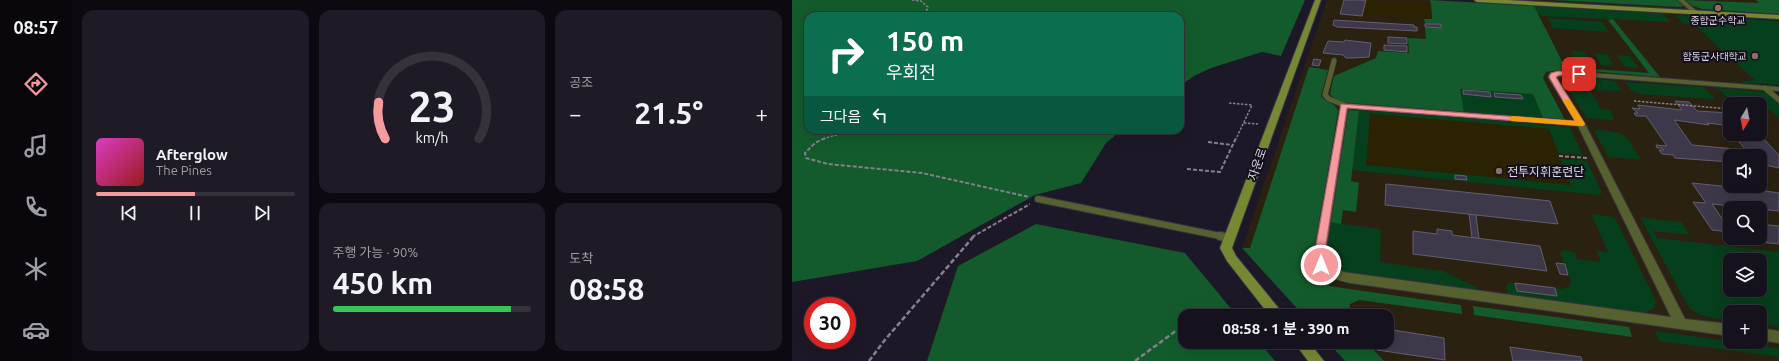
<!DOCTYPE html>
<html lang="ko">
<head>
<meta charset="utf-8">
<style>
  body { margin:0; font-family:Ubuntu,"Noto Sans KR",sans-serif; background:#1f1b26; color:#f1f3f6; height:100vh; display:flex; flex-direction:column; font-size:15px; white-space:nowrap }
  * { box-sizing:border-box; margin:0 }
  p { font-size:13px; color:#9e9ea4 }
  .icon { flex:none; width:22px; height:22px; fill:none; stroke:currentColor; stroke-width:2; stroke-linecap:round; stroke-linejoin:round }
  .map { position:relative; flex:1; overflow:hidden }
  .side { display:flex; flex-direction:column; gap:10px; padding:10px; background:#0c0a10; width:720px }
  .side>* { flex:none }
  .banner { position:absolute; left:12px; top:12px; width:380px; height:122px; border-radius:12px; box-shadow:0 4px 16px #0002,0 0 0 1px #35323b; background:#0b6e4f; color:#fff; overflow:hidden }
  .needle { width:26px; rotate:190deg }
  .controls { position:absolute; left:931px; top:97px; display:grid; gap:8px }
  .controls a { display:grid; place-items:center; width:44px; height:44px; border-radius:8px; background:#16121d; box-shadow:0 4px 16px #0002,0 0 0 1px #35323b; font-size:20px }
  .speed { position:absolute; left:12px; top:297px; display:flex; gap:8px; font-size:20px; font-weight:700; text-align:center }
  .speed>* { display:grid; place-content:center; width:52px; height:52px; border-radius:50%; background:#16121d; box-shadow:0 4px 16px #0002,0 0 0 1px #35323b; line-height:1 }
  .speed .limit { border:6px solid #d22; background:#fff; color:#111 }
  .pin { position:absolute; display:grid; place-items:center; width:34px; height:34px; color:#fff; margin:-17px; border-radius:8px; box-shadow:0 2px 6px #0006 }
  .me { position:absolute; width:44px; margin:-22px; rotate:0deg; stroke-linejoin:round; filter:drop-shadow(0 0 3px #0008) }
  .turn { display:flex; align-items:center; gap:14px; height:84px; padding:0 16px; font-size:18px }
  .turn .icon { width:52px; height:52px; stroke-width:2.5 }
  .turn b { display:block; font-size:28px; line-height:34px }
  .then { display:flex; align-items:center; height:38px; padding:0 16px; background:#0003; gap:8px; font-size:15px }
  .big { font-size:30px; font-weight:700; line-height:1.1 }
  .side .card { flex:1; display:flex; flex-direction:column; justify-content:center; gap:6px; min-width:0; padding:0 14px; border-radius:12px; background:#1f1b26 }
  .side .dial { align-items:center; gap:0 }
  .dial svg { height:104px; overflow:visible; fill:none; stroke:#35323b; stroke-width:7; stroke-linecap:round; text-anchor:middle }
  .dial text { fill:#f1f3f6; stroke:none }
  .song { display:flex; align-items:center; gap:12px }
  .cover { width:48px; height:48px; border-radius:6px; background:linear-gradient(135deg,hsl(310 70% 55%),hsl(0 70% 35%)) }
  .played { height:4px; border-radius:2px; background:linear-gradient(90deg,#f59b9e 50%,#35323b 50%) }
  .keys { display:flex; justify-content:space-around; direction:ltr }
  .heat { display:flex; justify-content:space-between; align-items:center; font-size:22px; direction:ltr }
  .charge { height:6px; border-radius:3px; background:linear-gradient(90deg,#34c759 90%,#35323b 0) }
  .side .tiles { flex:1; display:grid; gap:10px; grid-template-columns:repeat(3,1fr) }
  .card:first-child { grid-row:span 2 }
  .trip { position:absolute; left:386px; top:309px; width:216px; height:40px; border-radius:12px; background:#16121d; box-shadow:0 4px 16px #0002,0 0 0 1px #35323b; font-weight:700; line-height:40px; text-align:center }
  main { display:flex; flex:1; min-height:0 }
  .tab-bar { display:flex; flex-direction:column; width:72px; justify-content:space-around; align-items:center; background:#09070c; color:#9e9ea4 }
  .tab-bar .icon { width:28px; height:28px }
  .tab-bar .current { color:#f59b9e }
  .tab-bar b { font-size:18px; color:#f1f3f6 }
  .map>svg:first-child { display:block }
</style>
</head>
<body>
<main>
<nav class="tab-bar">
<b>08:57</b>
<svg class="icon current" aria-label="directions" viewBox="0 0 24 24"><path d="M12 3l9 9-9 9-9-9zM9 14v-3h6M13 9l2 2-2 2"/></svg>
<svg class="icon" aria-label="music" viewBox="0 0 24 24"><path d="M9 18V5l10-2v13"/><circle cx="6" cy="18" r="3"/><circle cx="16" cy="16" r="3"/></svg>
<svg class="icon" aria-label="phone" viewBox="0 0 24 24"><path d="M5 4h4l2 5-3 2q2 4 5 5l2-3 5 2v4C11 20 4 13 5 4z"/></svg>
<svg class="icon" aria-label="climate" viewBox="0 0 24 24"><path d="M12 3v18M4 7l16 10M4 17L20 7"/></svg>
<svg class="icon" aria-label="car" viewBox="0 0 24 24"><path d="M5 17H2v-5l4-1 3-4h7l3 4 3 1v5h-3M9 17h6M6 11h13"/><circle cx="7" cy="17" r="2"/><circle cx="17" cy="17" r="2"/></svg>
</nav>
<section class="side">
<div class="tiles">
<div class="card">
<div class="song"><i class="cover"></i><div><b>Afterglow</b><p>The Pines</p></div></div>
<div class="played"></div>
<div class="keys"><svg class="icon" aria-label="previous" viewBox="0 0 24 24"><path d="M18 5L8 12l10 7zM5 5v14"/></svg><svg class="icon" aria-label="pause" viewBox="0 0 24 24"><path d="M8 5v14M16 5v14"/></svg><svg class="icon" aria-label="next" viewBox="0 0 24 24"><path d="M6 5l10 7-10 7zM19 5v14"/></svg></div>
</div>
<div class="card dial"><svg viewBox="0 0 100 80">
<path d="M14 69A42 42 0 1 1 86 69"/>
<path d="M14 69A42 42 0 0 1 9 41" stroke="#f59b9e"/>
<text x="50" y="56" font-size="32" font-weight="700">23</text>
<text x="50" y="72" font-size="11">km/h</text>
</svg></div>
<div class="card"><p>공조</p>
<div class="heat"><a>−</a><b class="big">21.5°</b><a>+</a></div>
</div>
<div class="card"><p>주행 가능 · 90%</p><b class="big">450 km</b><div class="charge"></div></div>
<div class="card"><p>도착</p><b class="big">08:58</b></div>
</div>
</section>
<div class="map">
<svg width="987" height="361" viewBox="0 0 987 361">
  <rect width="100%" height="100%" fill="#1d1827"/>
  <!-- education -->
  <g fill="#2a2111" fill-rule="evenodd">
    <path d="M535 0H641L865 13 886 15H884L892 24H901L964 80H955L951 81V83L965 84 987 104V361H553L536 342H595V316H512L450 248ZM938 104H968V134H938ZM938 156H968V186H938ZM938 208H968V238H938ZM938 260H968V290H938ZM938 312H968V342H938Z"/>
    <path d="M728 0H987V15L914 11Z"/>
  </g>
  <!-- green -->
  <g fill="#063f1b" fill-rule="evenodd">
    <path d="M742 6 865 13 870 14 879 22 748 16Z"/>
    <path d="M886 15 987 21V85L951 83V81L963 80 901 24H892L884 16Z"/>
    <path d="M756 18 810 22 817 32 761 28Z"/>
    <path d="M779 51 792 52 798 64 785 63Z"/>
    <path d="M802 53 815 54 822 66 809 65Z"/>
    <path d="M825 55 838 56 847 68 833 67Z"/>
    <path d="M772 76 823 81 829 91 798 90 809 109 818 110 822 119 819 120 794 118 770 78Z"/>
    <path d="M833 82 911 87 923 98 918 99 848 94 839 90Z"/>
    <path d="M925 88 974 92 987 104V118L971 104 938 100Z"/>
    <path d="M668 89 741 94 751 118 672 112Z"/>
    <path d="M561 108 776 127 778 128 791 155 766 153 757 129 578 114 778 184 768 159 795 161 810 193 807 195 559 170 567 112 557 110Z"/>
    <path d="M806 130C838 133 833 134 849 160L817 157 802 131Z"/>
    <path d="M799 214 820 217 824 220 864 301 863 308 857 311 847 313 720 296 716 294 714 286 717 283H723L725 291 764 296 763 288 769 289 777 287 779 281 768 253 771 250 783 252 785 259 809 262 805 251 816 252Z"/>
    <path d="M848 217 889 222 898 235 861 231 865 238 987 252V327L968 324V312H938V320C923 318 909 318 897 308ZM938 260H968V290H938Z"/>
    <path d="M537 222 587 229 589 231 588 262 651 271 684 287 686 291 559 276 532 264Z"/>
    <path d="M863 331 987 348V357L867 341Z"/>
  </g>
  <!-- forest -->
  <g fill="#135b2c">
    <path d="M0 0H513L489 56 470 52 419 68 402 76 388 86V16H16V130H330L314 143 289 183 243 195 125 261 0 282Z"/>
    <path d="M638 0 742 6 773 67 857 73 816 20 821 19 868 77 774 69 754 72 751 78 773 120 751 118 741 94 668 89 672 112 557 103C549 102 542 100 538 94L542 76 584 58 586 51 617 53 616 38 634 39 633 27 649 28 648 24H633L632 19H640Z"/>
    <path d="M760 0H885L892 6 888 7Z"/>
    <path d="M893 0 967 3 964 0H987V14L910 9 901 6Z"/>
    <path d="M517 67 536 70 529 96C534 103 543 102 546 111L522 256 525 268 535 275 537 286 669 305 670 314 567 300 558 304 557 312 558 316H512L450 248H458Z"/>
    <path d="M557 110 567 111 559 181 567 183 564 212 551 210 549 224 537 222 555 114Z"/>
    <path d="M244 224 393 253 445 316H393V342H467L483 361H135L166 266Z"/>
    <path d="M681 306 837 327 840 337 682 315Z"/>
    <path d="M536 342H574L592 361H553Z"/>
  </g>
  <!-- sand -->
  <g fill="#2a2201">
    <path d="M574 0 639 3 640 19 571 15Z"/>
    <path d="M578 114 757 129 779 185 574 165Z"/>
  </g>
  <!-- building -->
  <g fill="#3e394a" stroke="#635e70">
    <path d="M552 0H574L570 16 548 14Z"/>
    <path d="M542 20 622 25V27H625V31L545 27 541 25Z"/>
    <path d="M633 24H649V28L633 27Z"/>
    <path d="M596 37 615 38V44L596 43Z"/>
    <path d="M553 40 579 43 577 57 561 58H554L551 55 531 53 536 41 552 42Z"/>
    <path d="M592 45 615 46V52L592 50Z"/>
    <path d="M522 59 529 60 527 66 520 65Z"/>
    <path d="M671 90 698 92 699 97 671 94Z"/>
    <path d="M702 93 729 95 731 99 703 97Z"/>
    <path d="M883 101 897 102 905 111 938 113V131L932 125 915 123 917 125 882 120 900 145 954 150 940 134H967L987 155V168L968 164V156H938V162L883 158 881 155 870 154 867 150H872L870 148H865L864 145 875 146 854 116H844L842 113H846L840 108 848 109 846 105 890 110Z"/>
    <path d="M663 175 674 176 675 180 663 179Z"/>
    <path d="M900 183 958 189 956 186H968L973 191 987 193V211L920 204 931 220 938 221V232L920 230 901 202 914 203Z"/>
    <path d="M594 184 758 201 766 224 593 205Z"/>
    <path d="M677 214 684 215 687 239 680 238Z"/>
    <path d="M968 224 987 226V244L948 240 947 238H968Z"/>
    <path d="M645 229 660 231V235L748 246 755 271 621 254V231L645 234Z"/>
    <path d="M764 263 773 264 776 275 768 274Z"/>
    <path d="M723 283 763 288 765 296 725 291Z"/>
    <path d="M595 329 652 338 653 360 585 350V342H595Z"/>
    <path d="M718 347 789 357 790 361H721Z"/>
  </g>
  <g fill="none" stroke-linecap="round" stroke-linejoin="round">
    <!-- lane-far3 casing -->
    <g stroke="#373341" stroke-width="5.5">
      <path id="lane-far3" d="M542 62V60"/>
    </g>
    <!-- lane-far2 casing -->
    <g stroke="#373341" stroke-width="6">
      <g id="lane-far2">
        <path d="M542 61 533 95 537 99 552 105"/>
        <path d="M973 88 987 100"/>
      </g>
    </g>
    <!-- lane-far1 casing -->
    <g stroke="#373341" stroke-width="8">
      <path id="lane-far1" d="M246 199 433 237"/>
    </g>
    <!-- lane casing -->
    <g stroke="#373341" stroke-width="10">
      <path id="lane" d="M428 236 437 238"/>
    </g>
    <!-- street casing -->
    <g stroke="#373341" stroke-width="2">
      <g id="street">
        <path d="M886 0H892L907 13 902 14Z"/>
        <path d="M774 71 987 87V91L774 75 764 77 793 124 893 319 938 324V336L558 283C541 279 527 275 521 257L549 103 783 121 756 77 758 73ZM556 108 786 126 879 317 558 273C547 271 537 269 533 257Z"/>
        <path d="M968 328 987 331V343L968 340Z"/>
      </g>
    </g>
    <!-- secondary casing -->
    <g stroke="#373341" stroke-width="2">
      <g id="secondary">
        <path d="M523 0H529L440 248 444 256 493 316H478L435 261 428 248Z"/>
        <path d="M682 0H715L987 15V19L685 2Z"/>
        <path d="M502 342H517L532 361H516Z"/>
      </g>
    </g>
    <!-- path-far2 -->
    <g stroke="#84808c" stroke-width="1.5" stroke-dasharray="2.5 1.5" stroke-linecap="butt">
      <path d="M120 0 129 1 136 7 132 16"/>
      <path d="M842 101 938 109"/>
      <path d="M437 103 460 105 444 139"/>
      <path d="M452 123 466 124"/>
      <path d="M31 139 60 130"/>
    </g>
    <!-- path-far1 -->
    <g stroke="#84808c" stroke-width="2" stroke-dasharray="4 2" stroke-linecap="butt">
      <path d="M33 138 23 143 13 153 14 158 36 164 130 173 237 197"/>
      <path d="M416 142 441 145"/>
      <path d="M767 156 795 158"/>
      <path d="M395 169 428 172 444 138"/>
      <path d="M180 237 238 204"/>
    </g>
    <!-- path -->
    <g stroke="#84808c" stroke-width="2.5" stroke-dasharray="5 2.5" stroke-linecap="butt">
      <path d="M77 361 92 341 182 236"/>
      <path d="M343 361 393 324"/>
    </g>
    <!-- lane-far3 -->
    <use href="#lane-far3" stroke="#56612f" stroke-width="4"/>
    <!-- lane-far2 -->
    <use href="#lane-far2" stroke="#56612f" stroke-width="5"/>
    <!-- lane-far1 -->
    <use href="#lane-far1" stroke="#56612f" stroke-width="6"/>
    <!-- lane -->
    <use href="#lane" stroke="#56612f" stroke-width="8"/>
    <!-- street -->
    <use href="#street" fill="#56612f" fill-rule="evenodd"/>
    <!-- secondary -->
    <use href="#secondary" fill="#778834" fill-rule="evenodd"/>
  </g>
  <!-- route -->
  <path fill="#f59b9e" stroke="#9f6567" d="M766 71 787 72 790 74C783 79 771 72 764 77L793 124 791 126 555 108 532 257 534 265 533 268H525L522 257 549 104 783 121 757 77 759 73Z"/>
  <!-- slow -->
  <path fill="#f59e0b" d="M772 99H777L793 124 791 126 720 121 716 119 720 116 783 121 771 101Z"/>
  <!-- markers -->
  <g fill="#8d6e63" stroke="#140f1d" stroke-width="1.5">
    <circle cx="926" cy="8" r="4"/>
    <circle cx="963" cy="56" r="4"/>
    <circle cx="707" cy="171" r="4"/>
  </g>
  <g text-anchor="middle" dominant-baseline="central" stroke-width="4" stroke-linejoin="round" paint-order="stroke">
    <!-- far-poi labels -->
    <g font-size="10" fill="#dad7e2" stroke="#140f1d">
      <text x="926" y="20">종합군수학교</text>
      <text x="955" y="56" text-anchor="end">합동군사대학교</text>
    </g>
    <!-- street labels -->
    <g font-size="12" fill="#dad7e2" stroke="#140f1d">
      <text transform="translate(465 164) rotate(-71)">자운로</text>
    </g>
    <!-- poi labels -->
    <g font-size="12" fill="#dad7e2" stroke="#140f1d" text-anchor="start">
      <text x="715" y="171">전투지휘훈련단</text>
    </g>
  </g>
</svg>
<div class="controls">
<a><svg class="needle" viewBox="-14 -14 28 28"><path d="M0-13l5 13h-10z" fill="#e53935"/><path d="M0 13l5-13h-10z" fill="#9e9ea4"/></svg></a>
<a><svg class="icon" aria-label="sound" viewBox="0 0 24 24"><path d="M4 9h4l5-4v14l-5-4H4zM17 9q2 3 0 6"/></svg></a>
<a><svg class="icon" aria-label="search" viewBox="0 0 24 24"><circle cx="10" cy="10" r="6"/><path d="M15 15l6 6"/></svg></a>
<a><svg class="icon" aria-label="layers" viewBox="0 0 24 24"><path d="M12 4l9 5-9 5-9-5zM3 14l9 5 9-5"/></svg></a>
<a>+</a>
</div>
<div class="speed"><div class="limit">30</div></div>
<div class="pin" style="left:787px;top:74px;background:#d93025"><svg class="icon" aria-label="arrive" viewBox="0 0 24 24"><path d="M6 21V4h12l-3 4 3 4H6"/></svg></div>
<svg class="me" style="left:529px;top:265px" viewBox="-20 -20 40 40"><circle r="17" fill="#f59b9e" stroke="#fff" stroke-width="3"/><path d="M0-11L8 9 0 5-8 9z" fill="#fff"/></svg>
<div class="trip">08:58 · 1 분 · 390 m</div>
<div class="banner">
<div class="turn"><svg class="icon" aria-label="right" viewBox="0 0 24 24"><path d="M7 20v-9h11M14 6l5 5-5 5"/></svg><div><b>150 m</b>우회전</div></div>
<div class="then">그다음<svg class="icon" aria-label="left" viewBox="0 0 24 24"><path d="M17 20v-9H6M10 6l-5 5 5 5"/></svg></div>
</div>
</div>
</main>
</body>
</html>
